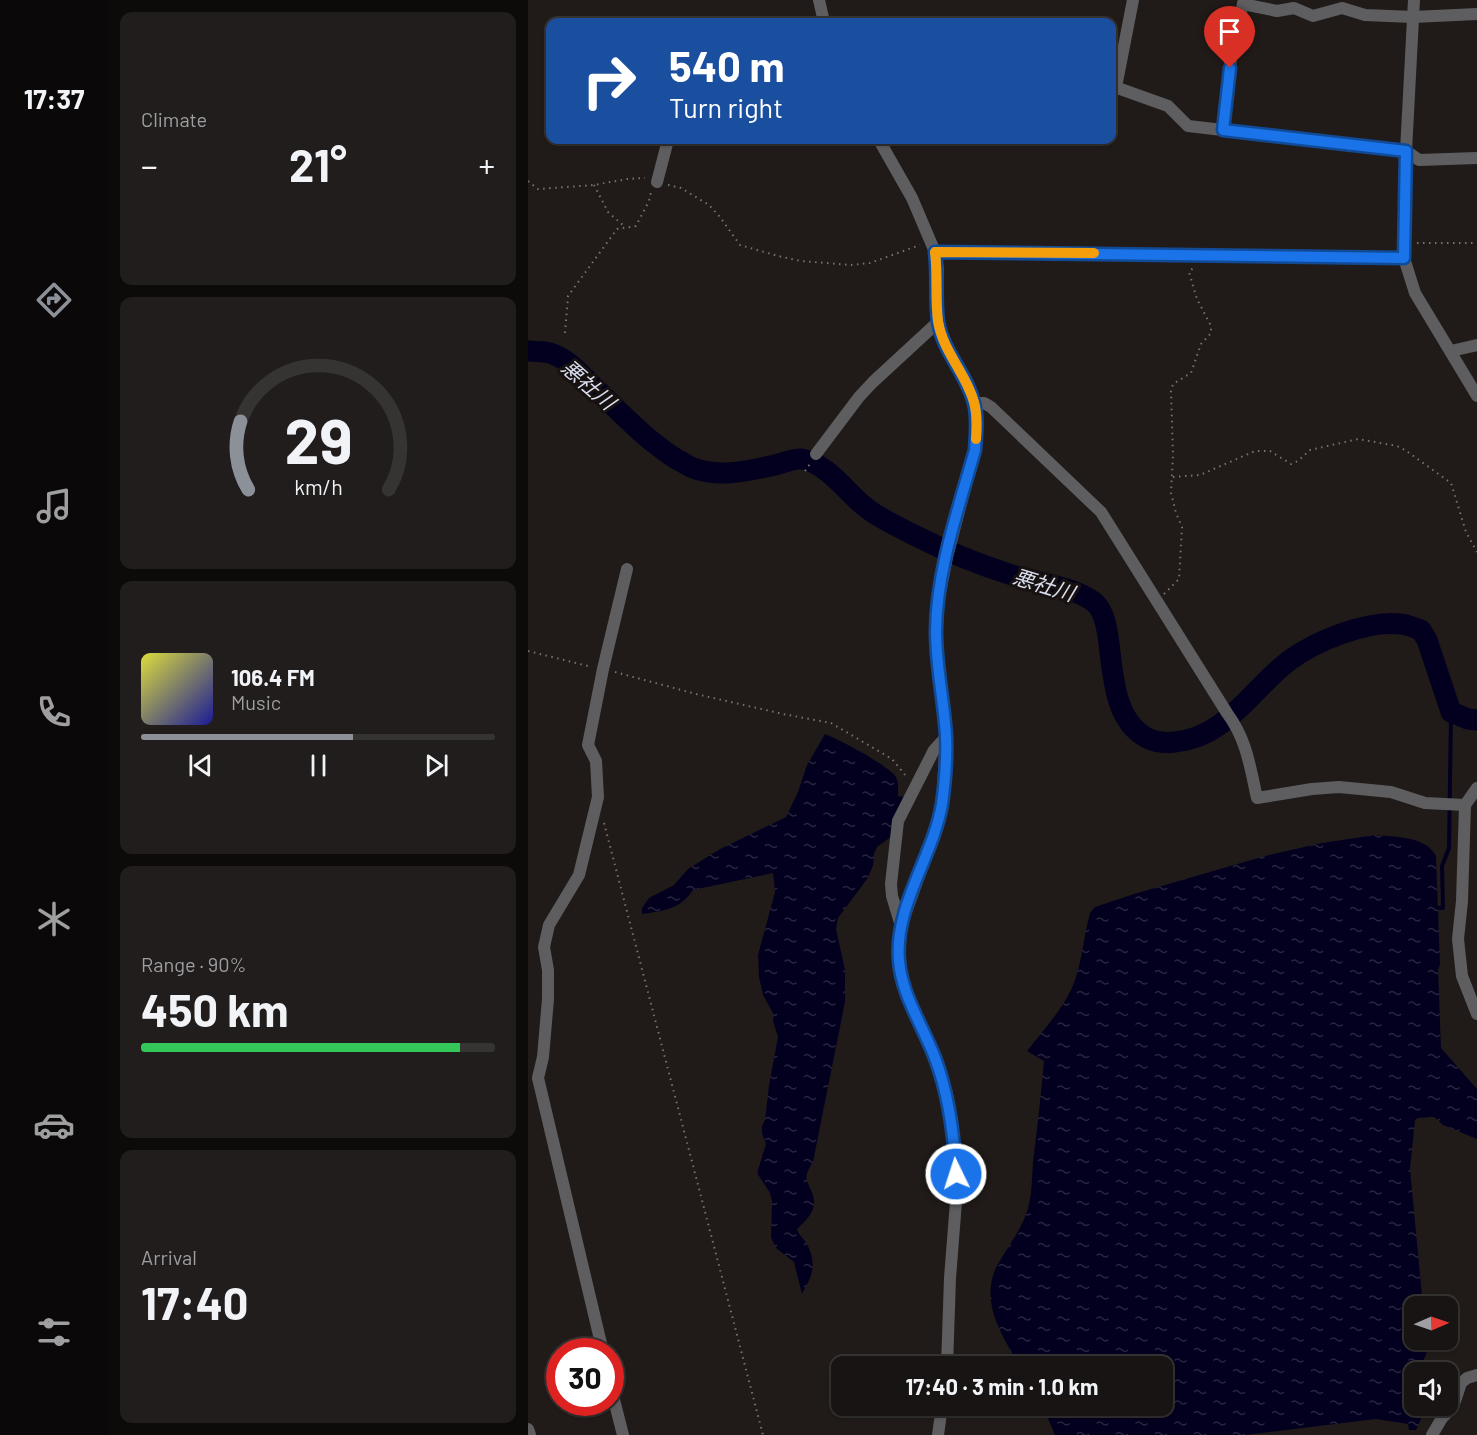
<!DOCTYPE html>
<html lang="en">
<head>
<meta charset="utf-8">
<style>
  body { margin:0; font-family:Barlow,"Noto Sans JP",sans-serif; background:#211d1c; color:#f1f3f6; height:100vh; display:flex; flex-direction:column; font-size:22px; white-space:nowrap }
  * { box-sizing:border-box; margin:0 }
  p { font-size:20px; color:#9f9ea0 }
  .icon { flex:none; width:33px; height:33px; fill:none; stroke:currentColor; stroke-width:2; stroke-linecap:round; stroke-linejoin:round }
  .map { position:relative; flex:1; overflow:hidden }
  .sheet { display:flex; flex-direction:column; gap:12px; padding:12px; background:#0d0b0a; width:420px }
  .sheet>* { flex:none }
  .banner { position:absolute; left:18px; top:18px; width:570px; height:126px; border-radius:12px; box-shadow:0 2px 4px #0004,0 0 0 2px #363333; background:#1a4fa0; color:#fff; overflow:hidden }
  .needle { width:39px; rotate:88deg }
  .controls { position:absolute; left:876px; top:1296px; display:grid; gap:12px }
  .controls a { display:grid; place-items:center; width:54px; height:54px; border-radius:12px; background:#181413; box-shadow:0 2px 4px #0004,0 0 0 2px #363333; font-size:30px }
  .speed { position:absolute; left:18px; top:1338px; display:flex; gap:12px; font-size:30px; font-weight:700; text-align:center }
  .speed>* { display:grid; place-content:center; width:78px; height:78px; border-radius:50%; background:#181413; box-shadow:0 2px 4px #0004,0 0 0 2px #363333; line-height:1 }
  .speed .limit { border:9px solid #d22; background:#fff; color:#111 }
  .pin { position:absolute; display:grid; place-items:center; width:51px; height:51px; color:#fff; margin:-62px -26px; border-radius:50% 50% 50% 0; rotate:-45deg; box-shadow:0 0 6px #0007 }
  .pin .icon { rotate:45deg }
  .me { position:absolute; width:66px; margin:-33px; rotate:356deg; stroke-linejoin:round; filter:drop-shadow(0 0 4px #0008) }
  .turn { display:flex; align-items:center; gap:21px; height:126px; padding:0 24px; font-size:27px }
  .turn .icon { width:78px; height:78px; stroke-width:2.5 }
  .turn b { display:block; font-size:42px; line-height:51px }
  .big { font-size:45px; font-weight:700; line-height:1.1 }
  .sheet .tile { flex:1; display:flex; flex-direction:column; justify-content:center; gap:9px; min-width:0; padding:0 21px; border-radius:12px; background:#211d1c }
  .sheet .dial { align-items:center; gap:0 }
  .dial svg { height:156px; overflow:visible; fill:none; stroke:#363333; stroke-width:7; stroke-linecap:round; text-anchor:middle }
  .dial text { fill:#f1f3f6; stroke:none }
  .song { display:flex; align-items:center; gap:18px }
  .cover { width:72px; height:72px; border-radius:9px; background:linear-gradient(135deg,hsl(60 70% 55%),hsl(240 70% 35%)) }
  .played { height:6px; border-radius:3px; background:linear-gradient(90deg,#8c9099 60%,#363333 60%) }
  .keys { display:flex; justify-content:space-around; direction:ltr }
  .heat { display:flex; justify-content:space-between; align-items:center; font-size:33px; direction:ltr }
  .charge { height:9px; border-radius:4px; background:linear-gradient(90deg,#34c759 90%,#363333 0) }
  .trip { position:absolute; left:303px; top:1356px; width:342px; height:60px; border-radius:12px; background:#181413; box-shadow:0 2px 4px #0004,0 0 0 2px #363333; font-weight:700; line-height:60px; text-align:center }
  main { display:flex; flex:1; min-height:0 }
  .dock { display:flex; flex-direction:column; width:108px; justify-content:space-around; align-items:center; background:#0a0808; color:#9f9ea0 }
  .dock .icon { width:42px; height:42px }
  .dock .active { color:#8c9099 }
  .dock b { font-size:27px; color:#f1f3f6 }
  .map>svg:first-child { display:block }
</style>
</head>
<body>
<main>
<nav class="dock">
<b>17:37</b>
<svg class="icon active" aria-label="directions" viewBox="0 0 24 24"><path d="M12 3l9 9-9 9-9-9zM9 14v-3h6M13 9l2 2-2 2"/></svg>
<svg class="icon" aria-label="music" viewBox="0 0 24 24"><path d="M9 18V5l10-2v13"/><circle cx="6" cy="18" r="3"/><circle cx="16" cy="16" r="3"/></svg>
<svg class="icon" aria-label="phone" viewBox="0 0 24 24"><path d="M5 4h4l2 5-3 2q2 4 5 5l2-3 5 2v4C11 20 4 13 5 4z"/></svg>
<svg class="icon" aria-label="climate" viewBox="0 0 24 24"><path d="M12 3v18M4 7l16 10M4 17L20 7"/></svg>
<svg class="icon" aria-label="car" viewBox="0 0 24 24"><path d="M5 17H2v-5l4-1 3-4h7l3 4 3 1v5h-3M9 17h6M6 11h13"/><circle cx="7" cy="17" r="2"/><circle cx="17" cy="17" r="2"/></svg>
<svg class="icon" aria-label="filters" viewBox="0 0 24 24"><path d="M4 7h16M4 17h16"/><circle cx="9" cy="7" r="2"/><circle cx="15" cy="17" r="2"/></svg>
</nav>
<section class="sheet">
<div class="tile"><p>Climate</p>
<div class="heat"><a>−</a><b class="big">21°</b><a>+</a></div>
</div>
<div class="tile dial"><svg viewBox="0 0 100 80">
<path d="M14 69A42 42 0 1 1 86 69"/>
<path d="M14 69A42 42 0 0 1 10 34" stroke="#8c9099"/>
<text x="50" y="56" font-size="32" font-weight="700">29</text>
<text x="50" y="72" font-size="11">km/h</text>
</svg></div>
<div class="tile">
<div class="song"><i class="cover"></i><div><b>106.4 FM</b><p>Music</p></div></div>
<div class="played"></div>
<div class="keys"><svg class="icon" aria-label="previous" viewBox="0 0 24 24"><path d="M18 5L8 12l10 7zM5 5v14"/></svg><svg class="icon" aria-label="pause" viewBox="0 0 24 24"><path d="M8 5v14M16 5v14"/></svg><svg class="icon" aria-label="next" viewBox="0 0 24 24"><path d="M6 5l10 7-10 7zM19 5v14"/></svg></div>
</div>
<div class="tile"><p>Range · 90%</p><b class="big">450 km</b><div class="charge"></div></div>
<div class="tile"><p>Arrival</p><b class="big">17:40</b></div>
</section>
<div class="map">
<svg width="949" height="1435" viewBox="0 0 949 1435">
  <defs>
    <pattern id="water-ripples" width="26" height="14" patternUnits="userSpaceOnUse" patternTransform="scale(1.5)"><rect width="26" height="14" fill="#03001f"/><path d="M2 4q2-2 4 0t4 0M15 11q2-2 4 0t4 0" fill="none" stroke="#28253f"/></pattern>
  </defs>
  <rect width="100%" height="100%" fill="#201b19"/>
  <!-- water -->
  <g fill="url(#water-ripples)">
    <path d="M297 734C312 740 360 765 368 777 371 783 370 790 370 796L377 797 365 833 360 839 349 847 346 854 345 866 339 879 310 918 308 929 317 970V1002L285 1162C283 1165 280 1170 279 1174 277 1179 280 1183 282 1188 292 1207 282 1217 269 1229 271 1236 277 1239 280 1246 289 1266 284 1276 274 1294L266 1262 249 1249 243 1238 244 1201 242 1193 229 1173 238 1144 234 1133V1126L237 1120 241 1085 250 1037 245 1021 246 1015 235 995 231 977 230 955 247 892 245 873 165 890C153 909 135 911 114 914V908L121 898 146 885 160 869 192 849 258 817 270 792 279 765Z"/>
    <path d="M847 835C867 837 898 836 908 856L912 965 910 969 913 1048 949 1089V1139L915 1125 906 1117 890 1118 887 1120 882 1169 895 1306H886V1340H900C901 1353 895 1362 888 1372H886L885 1402 892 1412 893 1419 888 1430H881L880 1424 848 1419 717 1435H527L515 1406H634V1366H492C474 1336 450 1300 470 1264 481 1245 494 1229 500 1208 504 1193 504 1177 505 1162 509 1129 513 1095 516 1061L499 1051C514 1032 532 1012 543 990 554 966 555 938 562 913L567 907 606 894 737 856 794 843Z"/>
  </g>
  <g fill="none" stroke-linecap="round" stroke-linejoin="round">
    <!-- stream -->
    <path stroke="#03001f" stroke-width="4" d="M911 908H915L914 866 921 848 923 712"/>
    <!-- river -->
    <path stroke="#03001f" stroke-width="21" d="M0 351C7 352 15 351 22 353 41 359 52 374 66 387 93 413 118 440 150 460 155 462 160 466 165 468 193 478 219 471 247 465 255 463 266 458 274 459 298 463 318 491 336 506 349 517 368 526 384 534 417 551 452 565 487 576 513 584 544 586 566 602 593 623 569 711 619 738 627 742 638 743 647 742 699 737 723 689 762 660 788 641 839 620 872 624 879 624 886 628 893 630L899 640 923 712 940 719 949 720"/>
    <!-- path -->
    <g stroke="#777371" stroke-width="2" stroke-dasharray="1.5 4.5" stroke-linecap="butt">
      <path d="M0 181 10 189 66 185 99 179 117 178"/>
      <path d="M66 185 80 212 96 226"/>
      <path d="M140 185 153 188 181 205 192 217 212 245 250 256 273 261 323 265 342 263 392 245"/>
      <path d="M889 243H949"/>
      <path d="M37 333 40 296 89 229 108 226 121 201 123 192"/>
      <path d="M277 471 282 464"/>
      <path d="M645 477 672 475 727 451H742L763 464 770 461 782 450 830 439 869 446 877 450 923 483 938 532 949 552"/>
      <path d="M636 594 651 579 654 527 648 513 643 493 645 455 643 391 645 384 663 373 673 344 683 333V326L669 299 661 272 665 268"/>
      <path d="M0 651 64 667"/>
      <path d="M87 672 168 694 255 714 303 723 364 759 378 776"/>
      <path d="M76 823 235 1435"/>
    </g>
    <!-- street -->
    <g stroke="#5e5e61" stroke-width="12">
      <path d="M291 0 296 22"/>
      <path d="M886 0 878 151 876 258 887 293 949 396"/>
      <path d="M715 4 749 11 766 8 785 16 814 8 837 15 885 17 949 14"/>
      <path d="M584 86 640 106 660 126 878 151 891 160 949 158"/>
      <path d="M588 87 605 0"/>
      <path d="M695 130 704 48 716 0"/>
      <path d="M351 140 384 198 407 252 410 269V322L419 348 439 383 447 403 448 418 447 450 419 557 409 608 408 652 418 737 406 750 370 821 363 884 364 896 373 926 371 960 373 976 385 1009 407 1059 418 1090 424 1121 429 1189 422 1278 419 1366"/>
      <path d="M129 182 140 140"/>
      <path d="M407 252 876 258"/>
      <path d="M923 351 949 345"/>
      <path d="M447 403H456L463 407 573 512 699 713C719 740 722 767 729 798L784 789 811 787 863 792 897 803 937 805"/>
      <path d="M288 454 331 397 345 382 410 322"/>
      <path d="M949 788 937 805 934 901 930 939 934 976 949 1014"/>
      <path d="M373 926 406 834 414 804 418 737"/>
      <path d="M75 1352 10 1078 15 1057 20 999V970L16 947 21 925 51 875 70 797 68 761 60 745 75 669 99 569"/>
      <path d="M82 1384 95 1435"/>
      <path d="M0 1429 2 1435"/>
      <path d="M410 1435 414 1406"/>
      <path d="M904 1435 914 1418 925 1407 933 1383 939 1378 949 1375"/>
    </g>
  </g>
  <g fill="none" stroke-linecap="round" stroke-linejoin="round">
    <!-- route casing -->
    <g stroke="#114b97" stroke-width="15">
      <path id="route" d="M428 1174C426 1134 421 1095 407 1058 395 1026 374 996 371 961 366 906 405 857 414 804 417 782 419 757 418 736 416 701 408 667 408 632 408 572 431 507 447 450 448 434 450 418 446 403 439 374 415 352 410 322 407 299 410 275 407 252L876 258 878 151 695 130 702 68"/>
    </g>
    <!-- route -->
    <use href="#route" stroke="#1a73e8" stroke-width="10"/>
    <!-- slow -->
    <path stroke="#f59e0b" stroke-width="10" d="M448 439C449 427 449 413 446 402 438 373 415 352 410 321 407 298 410 275 407 252L566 253"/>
  </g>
  <g text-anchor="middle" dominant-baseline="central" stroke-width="6" stroke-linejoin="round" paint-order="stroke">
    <!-- water labels -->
    <g font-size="21" font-style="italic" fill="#dadef0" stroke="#171210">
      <text transform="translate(61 384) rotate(41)">悪社川</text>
      <text transform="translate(516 584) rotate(17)">悪社川</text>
    </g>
  </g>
</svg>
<div class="controls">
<a><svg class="needle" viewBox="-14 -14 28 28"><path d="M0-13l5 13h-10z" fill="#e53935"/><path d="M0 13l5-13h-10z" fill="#9f9ea0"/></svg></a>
<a><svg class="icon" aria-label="sound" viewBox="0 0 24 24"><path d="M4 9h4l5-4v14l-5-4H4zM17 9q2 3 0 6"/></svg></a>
</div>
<div class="speed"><div class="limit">30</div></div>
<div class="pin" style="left:702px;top:68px;background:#d93025"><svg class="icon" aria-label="arrive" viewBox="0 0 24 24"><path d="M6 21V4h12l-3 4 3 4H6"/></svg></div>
<svg class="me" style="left:428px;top:1174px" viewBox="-20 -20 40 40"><circle r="17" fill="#1a73e8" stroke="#fff" stroke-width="3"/><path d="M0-11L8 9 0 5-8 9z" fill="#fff"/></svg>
<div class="trip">17:40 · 3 min · 1.0 km</div>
<div class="banner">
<div class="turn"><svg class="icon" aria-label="right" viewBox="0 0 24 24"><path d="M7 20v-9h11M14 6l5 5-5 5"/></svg><div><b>540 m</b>Turn right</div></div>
</div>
</div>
</main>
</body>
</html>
